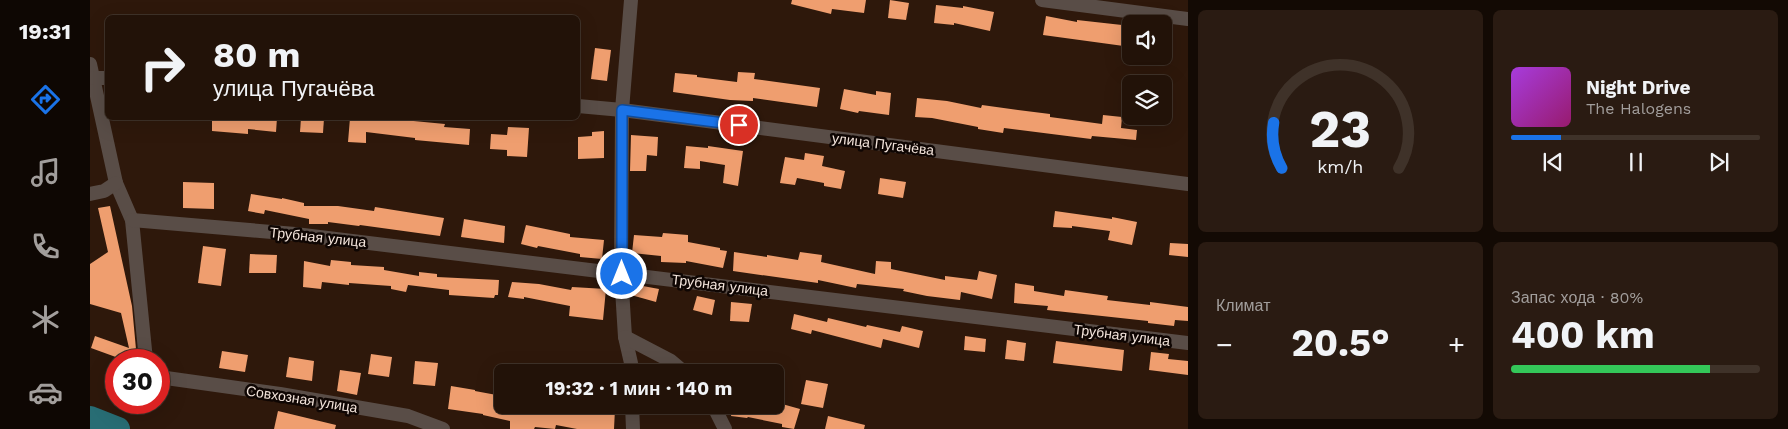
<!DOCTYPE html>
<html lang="ru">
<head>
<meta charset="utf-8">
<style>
  body { margin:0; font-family:"Work Sans",sans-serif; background:#2a1b12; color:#f1f3f6; height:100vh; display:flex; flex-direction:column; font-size:19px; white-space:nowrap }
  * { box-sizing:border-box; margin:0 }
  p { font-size:16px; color:#a29e9c }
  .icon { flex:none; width:28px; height:28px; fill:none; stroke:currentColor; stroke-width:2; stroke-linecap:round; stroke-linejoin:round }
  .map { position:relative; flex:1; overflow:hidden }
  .drawer { display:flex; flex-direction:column; gap:10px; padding:10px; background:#130a04; width:600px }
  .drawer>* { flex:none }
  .top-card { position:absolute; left:15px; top:15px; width:475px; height:105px; border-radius:8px; box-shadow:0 5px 20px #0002,0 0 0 1px #3f3229; background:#221208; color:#f1f3f6; overflow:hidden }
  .buttons { position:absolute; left:1032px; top:15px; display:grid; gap:10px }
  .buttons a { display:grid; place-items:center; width:50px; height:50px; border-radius:8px; background:#221208; box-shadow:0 5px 20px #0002,0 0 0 1px #3f3229; font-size:25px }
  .speed { position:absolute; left:15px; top:349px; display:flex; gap:10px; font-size:25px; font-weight:700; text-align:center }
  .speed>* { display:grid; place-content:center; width:65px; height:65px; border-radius:50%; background:#221208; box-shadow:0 5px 20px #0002,0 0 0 1px #3f3229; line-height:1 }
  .speed .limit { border:8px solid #d22; background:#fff; color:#111 }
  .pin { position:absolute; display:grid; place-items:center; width:42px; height:42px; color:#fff; margin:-21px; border:2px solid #fff; border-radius:50%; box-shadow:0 1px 5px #0007 }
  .me { position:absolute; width:55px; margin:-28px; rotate:0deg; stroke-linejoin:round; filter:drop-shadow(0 0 4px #0008) }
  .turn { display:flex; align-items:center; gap:18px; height:105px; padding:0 25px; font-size:22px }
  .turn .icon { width:65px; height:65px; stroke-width:2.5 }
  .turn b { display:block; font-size:35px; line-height:42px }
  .big { font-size:38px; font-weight:700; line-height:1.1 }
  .drawer .widget { flex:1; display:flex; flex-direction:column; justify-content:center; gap:8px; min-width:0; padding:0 18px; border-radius:8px; background:#2a1b12 }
  .drawer .dial { align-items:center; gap:0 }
  .dial svg { height:130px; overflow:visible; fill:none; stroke:#3f3229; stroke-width:7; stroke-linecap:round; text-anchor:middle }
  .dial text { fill:#f1f3f6; stroke:none }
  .song { display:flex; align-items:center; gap:15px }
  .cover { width:60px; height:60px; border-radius:8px; background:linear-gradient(135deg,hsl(280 70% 55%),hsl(320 70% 35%)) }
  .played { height:5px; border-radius:2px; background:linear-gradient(90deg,#1a73e8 20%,#3f3229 20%) }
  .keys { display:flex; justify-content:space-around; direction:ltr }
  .heat { display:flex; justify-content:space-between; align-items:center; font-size:28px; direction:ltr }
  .charge { height:8px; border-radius:4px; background:linear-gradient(90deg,#34c759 80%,#3f3229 0) }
  .drawer .tiles { flex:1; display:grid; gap:10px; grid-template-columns:repeat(2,1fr) }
  .trip { position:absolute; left:404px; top:364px; width:290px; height:50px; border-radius:8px; background:#221208; box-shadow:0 5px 20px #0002,0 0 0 1px #3f3229; font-weight:700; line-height:50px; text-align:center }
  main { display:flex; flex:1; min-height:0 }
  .tab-bar { display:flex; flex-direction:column; width:90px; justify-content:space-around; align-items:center; background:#0e0703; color:#a29e9c }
  .tab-bar .icon { width:35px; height:35px }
  .tab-bar .selected { color:#1a73e8 }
  .tab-bar b { font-size:22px; color:#f1f3f6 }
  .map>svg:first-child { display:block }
</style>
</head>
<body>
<main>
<nav class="tab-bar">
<b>19:31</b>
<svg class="icon selected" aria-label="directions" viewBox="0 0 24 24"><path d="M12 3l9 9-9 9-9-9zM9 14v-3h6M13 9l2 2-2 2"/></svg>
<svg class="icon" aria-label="music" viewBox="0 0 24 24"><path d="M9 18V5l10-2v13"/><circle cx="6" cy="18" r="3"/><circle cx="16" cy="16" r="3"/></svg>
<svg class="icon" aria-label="phone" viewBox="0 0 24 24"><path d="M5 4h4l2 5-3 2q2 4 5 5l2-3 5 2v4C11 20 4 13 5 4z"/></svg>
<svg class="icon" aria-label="climate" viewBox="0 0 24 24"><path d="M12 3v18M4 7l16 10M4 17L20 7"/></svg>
<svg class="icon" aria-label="car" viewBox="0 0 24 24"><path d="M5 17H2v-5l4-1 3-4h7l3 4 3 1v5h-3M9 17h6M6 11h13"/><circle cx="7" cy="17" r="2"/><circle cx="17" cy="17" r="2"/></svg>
</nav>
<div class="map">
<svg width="1098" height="429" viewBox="0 0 1098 429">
  <rect width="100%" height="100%" fill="#2e180b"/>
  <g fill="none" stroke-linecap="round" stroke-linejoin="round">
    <!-- river -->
    <path stroke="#286d74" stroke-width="24" d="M0 418 28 429"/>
  </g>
  <!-- building -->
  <g fill="#ef9e6f">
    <path d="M702 0H776L774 13 742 9 741 14 701 4Z"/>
    <path d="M800 0 819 3 816 20 798 18Z"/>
    <path d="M846 5 873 8V6L904 12 900 31 864 23V25L844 23Z"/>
    <path d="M956 16 987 22V20L1041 26V47L953 35Z"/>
    <path d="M505 48 521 50 517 81 501 79Z"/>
    <path d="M648 72 665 73 664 79 730 88 727 107 663 98V101L640 100 583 92 585 73 607 75V77L647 82Z"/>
    <path d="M754 89 786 95V91L801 93 799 115 769 111 768 113 750 109Z"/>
    <path d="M827 98 857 101 891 108 892 105 928 110 960 114V117L1012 124 1013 115 1032 117 1031 128 1047 130 1046 140 1002 136 1001 139 914 128 913 133 888 129V127L842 118 825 117Z"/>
    <path d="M122 118H187L186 132 158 129V134L122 131Z"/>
    <path d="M211 118H234L233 133 210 132Z"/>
    <path d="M260 118 292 121V118L355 124 354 127 380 129 379 145 325 140V138L276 132V143L258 142Z"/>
    <path d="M418 127 439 128 437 157 417 156V150L400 149 401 134 417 135Z"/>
    <path d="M514 131V158L488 159V137L502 136V132Z"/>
    <path d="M541 135 568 137 567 156 557 155 556 171H540Z"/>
    <path d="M596 146 618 148V146L653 151 648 186 633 183 635 165 610 161V169L594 168Z"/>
    <path d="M715 153 734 156 732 166 755 171 751 189 734 186V183L707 178 705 185 690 183 695 157 714 160Z"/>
    <path d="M790 178 816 182 813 198 788 194Z"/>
    <path d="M93 182 124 183V209L93 208Z"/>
    <path d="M161 194 192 199V198L214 203V206H248L284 211 285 207 354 218 350 236 270 225 269 226 238 222V224H219V219L175 210 174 214 158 211Z"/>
    <path d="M20 206 42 306 47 360H34L1 348 5 336 39 348 31 313 0 304V264L18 252 8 208Z"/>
    <path d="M965 211 1022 219V217L1047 222 1042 245 1018 240 1020 231 982 226V228L963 227Z"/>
    <path d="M374 219 415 226 414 243 371 237Z"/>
    <path d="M436 225 480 234V237L514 240 512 259 490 257V254L448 246 447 248 431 244Z"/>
    <path d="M573 233 598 235V242L630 248V250L637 251 633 268 596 261V263L571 262V256L542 253 544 235 572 237Z"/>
    <path d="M1080 243 1098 244V257L1079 255Z"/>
    <path d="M113 246 136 249 131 286 108 283Z"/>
    <path d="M644 252 677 257V255L708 260 710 252 732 255 731 262 785 274 786 261 801 262V269L855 280V276L887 280 889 271 907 275 902 299 871 292 870 300 837 296 813 291 814 289 767 284 766 288 728 280V283L643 271Z"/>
    <path d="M160 254 187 255 186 273H159Z"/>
    <path d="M241 260 261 262V265L294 267V270L329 276V272L347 274V277L409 280 408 295H405L404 298 359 295V290L318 285 316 292 301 289V286L259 283V285L232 282 231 289 213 287 214 261 240 266Z"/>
    <path d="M422 282 449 284 481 290 482 287 516 289 513 320 479 316 480 306 434 297V299L418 297Z"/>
    <path d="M925 283 944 286V291L974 296 975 290 1018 296 1017 300 1060 305V302L1098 307V321L1085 320 1084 326 1058 323V321L957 310 958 306 924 303Z"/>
    <path d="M542 284 569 289 566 302 541 295Z"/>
    <path d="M607 296 625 300 622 315 603 310Z"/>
    <path d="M641 302 662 304 659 322 640 321Z"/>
    <path d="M704 314 737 322 738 318 776 327 777 325 810 332 812 326 833 331 829 348 793 339 791 348 722 330 721 334 701 329Z"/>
    <path d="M875 336 896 339 895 352 874 350Z"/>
    <path d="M917 340 936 343 934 361 915 359Z"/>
    <path d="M966 341 1034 350 1032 371 963 363Z"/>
    <path d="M132 351 158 355 155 372 129 368Z"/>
    <path d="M1061 352 1079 354 1078 359 1098 361V375L1059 370Z"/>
    <path d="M281 354 302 357 299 377 278 374Z"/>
    <path d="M199 357 224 361 222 381 196 377Z"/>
    <path d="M325 361 348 363 345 386 323 384Z"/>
    <path d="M250 370 271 373 267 395 247 391Z"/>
    <path d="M716 380 738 384 733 408 711 404Z"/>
    <path d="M361 386 385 390V391L412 396V405H474L508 411V406L525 409 524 429H487L466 425 465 429 445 427 444 429H420V421L393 415V414L358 409Z"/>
    <path d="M685 402 710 409 704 429 692 427V424L658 417 657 418 641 416 643 405H685Z"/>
    <path d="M188 411 246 425 245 429H184Z"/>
    <path d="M738 416 775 425 774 429H735Z"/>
  </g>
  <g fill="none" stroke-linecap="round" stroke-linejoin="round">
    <!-- minor -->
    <g stroke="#594d47" stroke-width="14">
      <path d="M541 0 532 110 531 273 535 337 541 363V372"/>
      <path d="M952 0 1098 19"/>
      <path d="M0 64 26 183 42 220 56 360"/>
      <path d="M4 78H18"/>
      <path d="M488 106 532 110 1098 184"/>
      <path d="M0 194 14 191 26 183"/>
      <path d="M42 220 205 234 1098 343"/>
      <path d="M535 337 581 361 594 372"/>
      <path d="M69 377 190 394 318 416 353 429"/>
      <path d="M542 405 543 429"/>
      <path d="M623 405 635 429"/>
    </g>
  </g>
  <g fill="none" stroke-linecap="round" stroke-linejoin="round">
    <!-- route casing -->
    <g stroke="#114b97" stroke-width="12">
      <path id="route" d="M532 274V110L649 125"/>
    </g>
    <!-- route -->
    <use href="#route" stroke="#1a73e8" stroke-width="9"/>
  </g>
  <g text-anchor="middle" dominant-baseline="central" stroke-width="5" stroke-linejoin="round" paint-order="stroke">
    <!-- street labels -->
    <g font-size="14" fill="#f3e4db" stroke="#0f0603">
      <text transform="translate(793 144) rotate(7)">улица Пугачёва</text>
      <text transform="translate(228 237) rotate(6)">Трубная улица</text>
      <text transform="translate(630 285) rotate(7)">Трубная улица</text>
      <text transform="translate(1032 335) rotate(7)">Трубная улица</text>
      <text transform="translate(212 399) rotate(9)">Совхозная улица</text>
    </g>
  </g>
</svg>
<div class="buttons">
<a><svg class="icon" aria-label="sound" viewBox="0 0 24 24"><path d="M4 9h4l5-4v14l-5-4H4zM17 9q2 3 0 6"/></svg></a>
<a><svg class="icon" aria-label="layers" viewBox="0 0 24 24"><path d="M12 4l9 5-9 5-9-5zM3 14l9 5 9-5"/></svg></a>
</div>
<div class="speed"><div class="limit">30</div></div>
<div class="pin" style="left:649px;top:125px;background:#d93025"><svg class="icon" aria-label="arrive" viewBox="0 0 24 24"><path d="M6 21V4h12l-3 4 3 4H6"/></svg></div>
<svg class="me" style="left:532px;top:274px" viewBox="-20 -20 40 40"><circle r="17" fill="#1a73e8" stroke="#fff" stroke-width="3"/><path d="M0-11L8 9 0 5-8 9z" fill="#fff"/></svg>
<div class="trip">19:32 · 1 мин · 140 m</div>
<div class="top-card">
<div class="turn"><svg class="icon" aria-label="right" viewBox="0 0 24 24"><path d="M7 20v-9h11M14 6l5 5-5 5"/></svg><div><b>80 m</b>улица Пугачёва</div></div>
</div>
</div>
<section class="drawer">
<div class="tiles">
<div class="widget dial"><svg viewBox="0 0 100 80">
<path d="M14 69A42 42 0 1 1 86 69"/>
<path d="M14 69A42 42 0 0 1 9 41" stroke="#1a73e8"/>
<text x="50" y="56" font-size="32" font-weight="700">23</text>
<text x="50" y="72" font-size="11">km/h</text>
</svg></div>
<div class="widget">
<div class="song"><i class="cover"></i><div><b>Night Drive</b><p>The Halogens</p></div></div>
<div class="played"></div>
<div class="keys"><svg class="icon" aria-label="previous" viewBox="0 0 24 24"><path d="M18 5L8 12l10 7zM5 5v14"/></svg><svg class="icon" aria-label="pause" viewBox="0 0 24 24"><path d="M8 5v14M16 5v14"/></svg><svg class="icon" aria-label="next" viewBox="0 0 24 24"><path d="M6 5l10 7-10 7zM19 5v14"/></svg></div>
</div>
<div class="widget"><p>Климат</p>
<div class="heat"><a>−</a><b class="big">20.5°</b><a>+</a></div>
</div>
<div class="widget"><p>Запас хода · 80%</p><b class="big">400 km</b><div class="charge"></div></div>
</div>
</section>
</main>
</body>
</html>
